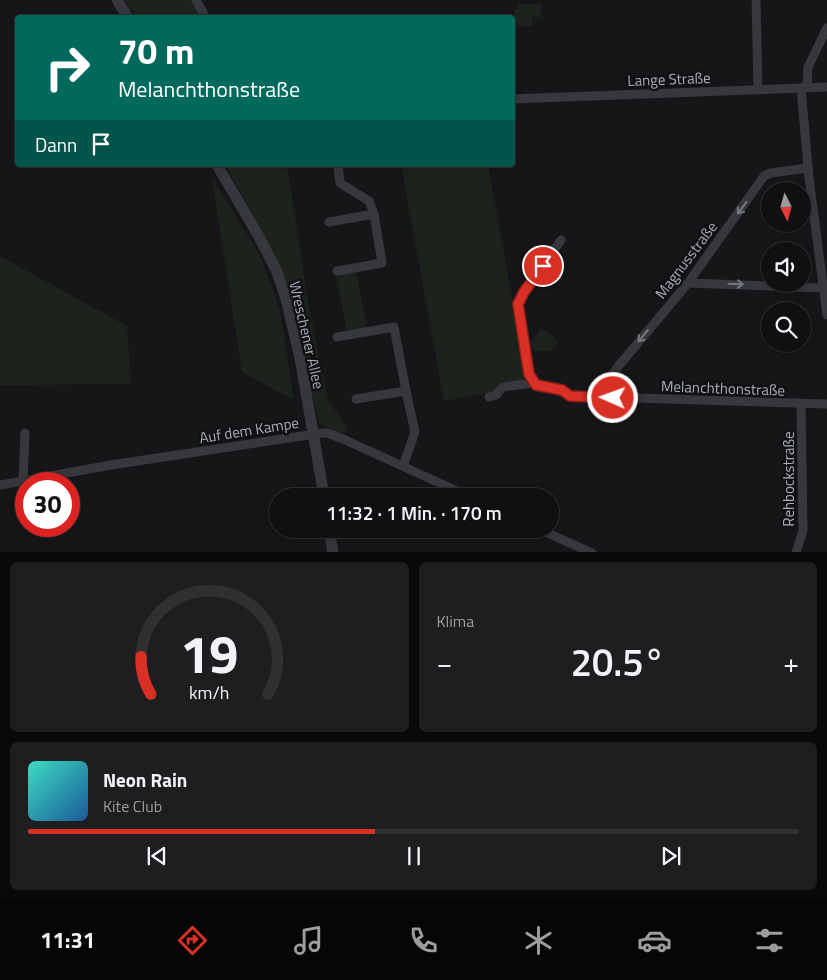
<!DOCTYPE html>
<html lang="de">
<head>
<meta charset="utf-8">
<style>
  body { margin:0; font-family:"Titillium Web",sans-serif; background:#1e1e20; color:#f1f3f6; height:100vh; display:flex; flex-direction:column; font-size:19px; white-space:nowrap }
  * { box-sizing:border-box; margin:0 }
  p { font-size:16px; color:#9c9d9f }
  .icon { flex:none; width:28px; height:28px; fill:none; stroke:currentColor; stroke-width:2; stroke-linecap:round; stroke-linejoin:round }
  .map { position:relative; height:552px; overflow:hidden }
  .panel { display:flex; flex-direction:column; gap:10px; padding:10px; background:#09090a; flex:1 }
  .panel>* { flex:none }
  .guide { position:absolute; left:15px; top:15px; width:500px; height:152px; border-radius:5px; box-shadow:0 2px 8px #0003,0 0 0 1px #303032; background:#00695c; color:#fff; overflow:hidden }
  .needle { width:32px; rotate:174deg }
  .controls { position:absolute; left:761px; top:182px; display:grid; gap:10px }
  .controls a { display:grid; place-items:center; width:50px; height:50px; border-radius:50%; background:#101012; box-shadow:0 2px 8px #0003,0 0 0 1px #303032; font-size:25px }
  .speed { position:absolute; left:15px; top:472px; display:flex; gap:10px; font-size:25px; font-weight:700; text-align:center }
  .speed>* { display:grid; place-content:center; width:65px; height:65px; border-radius:50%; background:#101012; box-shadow:0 2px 8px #0003,0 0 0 1px #303032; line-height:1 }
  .speed .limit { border:8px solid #d22; background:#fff; color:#111 }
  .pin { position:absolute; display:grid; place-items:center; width:42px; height:42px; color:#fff; margin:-21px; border:2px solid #fff; border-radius:50%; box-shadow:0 1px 5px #0007 }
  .me { position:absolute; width:55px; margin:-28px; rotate:272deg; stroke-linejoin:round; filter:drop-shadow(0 0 4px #0008) }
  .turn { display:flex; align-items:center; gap:18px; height:105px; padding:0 20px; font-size:22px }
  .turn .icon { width:65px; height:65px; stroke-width:2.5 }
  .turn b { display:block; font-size:35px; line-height:42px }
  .then { display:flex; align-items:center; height:48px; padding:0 20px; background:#0003; gap:10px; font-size:19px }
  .big { font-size:38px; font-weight:600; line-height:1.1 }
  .panel .card { flex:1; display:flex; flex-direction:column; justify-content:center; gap:8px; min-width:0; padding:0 18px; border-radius:8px; background:#1e1e20 }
  .panel .dial { align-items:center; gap:0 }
  .dial svg { height:130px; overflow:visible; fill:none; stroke:#303032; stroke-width:7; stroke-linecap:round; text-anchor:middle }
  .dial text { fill:#f1f3f6; stroke:none }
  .song { display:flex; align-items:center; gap:15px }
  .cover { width:60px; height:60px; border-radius:8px; background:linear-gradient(135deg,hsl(170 70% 55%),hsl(210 70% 35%)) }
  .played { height:5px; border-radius:2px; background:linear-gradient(90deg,#d93025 45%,#303032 45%) }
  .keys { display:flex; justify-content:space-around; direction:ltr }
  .heat { display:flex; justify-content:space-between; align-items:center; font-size:28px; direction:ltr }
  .panel .tiles { flex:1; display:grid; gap:10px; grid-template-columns:1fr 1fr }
  .card:last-child { grid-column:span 2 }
  .trip { position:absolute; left:269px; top:488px; width:290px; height:50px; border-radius:25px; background:#101012; box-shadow:0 2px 8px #0003,0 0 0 1px #303032; font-weight:600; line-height:50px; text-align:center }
  .dock { display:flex; height:80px; justify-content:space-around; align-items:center; background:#060607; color:#9c9d9f }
  .dock .icon { width:35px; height:35px }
  .dock .active { color:#d93025 }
  .dock b { font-size:22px; color:#f1f3f6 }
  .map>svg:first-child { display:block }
</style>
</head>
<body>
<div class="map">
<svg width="827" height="553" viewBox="0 0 827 553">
  <rect width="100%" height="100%" fill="#161618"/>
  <!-- green -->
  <g fill="#1c231d">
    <path d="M124 0H194L203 17H137Z"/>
    <path d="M519 4H541V17H532V26L515 27 514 11Z"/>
    <path d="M225 165H287L309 306 328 400 348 428 346 432 336 433 319 423 303 354 279 267 247 204Z"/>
    <path d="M401 165H488L516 319 524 381 494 392 444 401Z"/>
    <path d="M212 178 260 255 280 310 294 400 242 372Z"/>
    <path d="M0 256 127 326 131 384 0 385Z"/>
    <path d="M356 271 367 328 347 332 336 275Z"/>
    <path d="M542 328 559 342 551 351H533L531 342Z"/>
  </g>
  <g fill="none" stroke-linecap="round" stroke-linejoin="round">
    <!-- minor -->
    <g stroke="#37383d" stroke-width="9">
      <path d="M196 0 206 18"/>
      <path d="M756 0 758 89"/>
      <path d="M807 87 808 67 827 28"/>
      <path d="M801 88 809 178 827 315"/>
      <path d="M512 99 827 87"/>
      <path d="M338 165 340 183 369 201 374 214"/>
      <path d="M329 222 374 214 382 263 337 271"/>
      <path d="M561 240 520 299 518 311 529 374 533 383 539 387 562 390 570 396 827 404"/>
      <path d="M688 283 824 288"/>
      <path d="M337 337 394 327 406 391"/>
      <path d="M489 397 496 395 503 387 533 383"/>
      <path d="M610 398 611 377 616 369 688 283 764 176 771 173 808 168"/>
      <path d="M356 399 406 391 415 432 403 466"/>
      <path d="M23 481 25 433"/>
      <path d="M0 485 111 465 322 433H327L343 439 468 496"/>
      <path d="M539 529 592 553"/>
      <path d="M796 553 803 530 801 404"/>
    </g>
    <!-- tertiary -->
    <g stroke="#37383d" stroke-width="11">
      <path d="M117 0 128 18"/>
      <path d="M217 165 258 235 277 272 286 299 300 358 324 496"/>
      <path d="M329 529 333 553"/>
    </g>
  </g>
  <!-- one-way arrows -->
  <defs><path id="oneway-shaft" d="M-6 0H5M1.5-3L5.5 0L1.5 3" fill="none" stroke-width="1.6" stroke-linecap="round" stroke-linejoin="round" transform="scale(1.25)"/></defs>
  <g stroke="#757881">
    <use href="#oneway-shaft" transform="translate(742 208) rotate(126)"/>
    <use href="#oneway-shaft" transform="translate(736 284) rotate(2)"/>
    <use href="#oneway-shaft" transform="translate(643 336) rotate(130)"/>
  </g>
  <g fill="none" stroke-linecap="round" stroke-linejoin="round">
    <!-- route casing -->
    <g stroke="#8d1f18" stroke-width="12">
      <path id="route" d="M543 266 524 292 518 304 529 374 536 385 562 390 570 396 613 398"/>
    </g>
    <!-- route -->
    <use href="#route" stroke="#d93025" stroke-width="9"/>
  </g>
  <g text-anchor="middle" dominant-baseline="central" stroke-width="5" stroke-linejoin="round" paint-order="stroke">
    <!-- street labels -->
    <g font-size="15" fill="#a8adb8" stroke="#111113">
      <text transform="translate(669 79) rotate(-2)">Lange Straße</text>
      <text transform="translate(686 260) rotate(-53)">Magnusstraße</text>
      <text transform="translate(307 335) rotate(77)">Wreschener Allee</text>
      <text transform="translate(723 388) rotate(2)">Melanchthonstraße</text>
      <text transform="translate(249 430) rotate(-9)">Auf dem Kampe</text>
      <text transform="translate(788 479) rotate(-90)">Rehbockstraße</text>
    </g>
  </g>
</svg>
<div class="controls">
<a><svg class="needle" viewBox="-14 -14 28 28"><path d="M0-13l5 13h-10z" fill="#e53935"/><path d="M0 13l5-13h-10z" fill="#9c9d9f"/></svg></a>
<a><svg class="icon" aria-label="sound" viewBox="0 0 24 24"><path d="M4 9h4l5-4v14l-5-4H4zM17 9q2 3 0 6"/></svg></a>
<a><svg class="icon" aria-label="search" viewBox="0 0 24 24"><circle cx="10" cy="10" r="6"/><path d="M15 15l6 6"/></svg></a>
</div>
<div class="speed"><div class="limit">30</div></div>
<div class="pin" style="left:543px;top:266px;background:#d93025"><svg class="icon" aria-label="arrive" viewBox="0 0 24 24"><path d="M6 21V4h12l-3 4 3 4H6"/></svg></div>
<svg class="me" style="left:613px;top:398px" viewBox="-20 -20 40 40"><circle r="17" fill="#d93025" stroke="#fff" stroke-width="3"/><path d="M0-11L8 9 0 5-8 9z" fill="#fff"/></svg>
<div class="trip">11:32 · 1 Min. · 170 m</div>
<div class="guide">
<div class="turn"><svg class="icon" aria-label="right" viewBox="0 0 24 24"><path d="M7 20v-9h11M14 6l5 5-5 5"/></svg><div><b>70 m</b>Melanchthonstraße</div></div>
<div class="then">Dann<svg class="icon" aria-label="arrive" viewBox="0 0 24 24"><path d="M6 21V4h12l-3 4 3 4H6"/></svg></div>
</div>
</div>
<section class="panel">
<div class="tiles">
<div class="card dial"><svg viewBox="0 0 100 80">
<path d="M14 69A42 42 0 1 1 86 69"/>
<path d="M14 69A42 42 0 0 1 8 46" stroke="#d93025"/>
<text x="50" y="56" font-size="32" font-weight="700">19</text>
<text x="50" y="72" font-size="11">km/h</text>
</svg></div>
<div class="card"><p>Klima</p>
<div class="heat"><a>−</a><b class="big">20.5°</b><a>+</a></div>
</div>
<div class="card">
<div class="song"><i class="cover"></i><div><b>Neon Rain</b><p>Kite Club</p></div></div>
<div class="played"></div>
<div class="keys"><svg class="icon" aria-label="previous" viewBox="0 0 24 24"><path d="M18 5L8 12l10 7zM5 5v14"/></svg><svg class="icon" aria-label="pause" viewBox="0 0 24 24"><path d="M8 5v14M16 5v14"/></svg><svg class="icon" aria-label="next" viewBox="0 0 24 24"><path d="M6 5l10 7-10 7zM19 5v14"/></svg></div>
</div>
</div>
</section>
<nav class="dock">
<b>11:31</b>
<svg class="icon active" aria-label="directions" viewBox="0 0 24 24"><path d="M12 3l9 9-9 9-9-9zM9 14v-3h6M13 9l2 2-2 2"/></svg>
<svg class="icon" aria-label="music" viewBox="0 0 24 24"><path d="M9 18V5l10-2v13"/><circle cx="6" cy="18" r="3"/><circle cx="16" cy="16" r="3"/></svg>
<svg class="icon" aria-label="phone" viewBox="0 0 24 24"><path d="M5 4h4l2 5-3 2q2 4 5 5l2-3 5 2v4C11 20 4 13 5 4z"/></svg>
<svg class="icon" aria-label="climate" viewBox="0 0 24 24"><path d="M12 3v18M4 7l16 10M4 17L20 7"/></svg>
<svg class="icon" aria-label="car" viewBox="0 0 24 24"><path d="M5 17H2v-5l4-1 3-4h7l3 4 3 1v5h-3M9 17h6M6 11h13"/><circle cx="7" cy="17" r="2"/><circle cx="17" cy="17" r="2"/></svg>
<svg class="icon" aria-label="filters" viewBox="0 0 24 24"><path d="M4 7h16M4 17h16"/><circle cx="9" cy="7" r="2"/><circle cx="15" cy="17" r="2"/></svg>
</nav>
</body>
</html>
